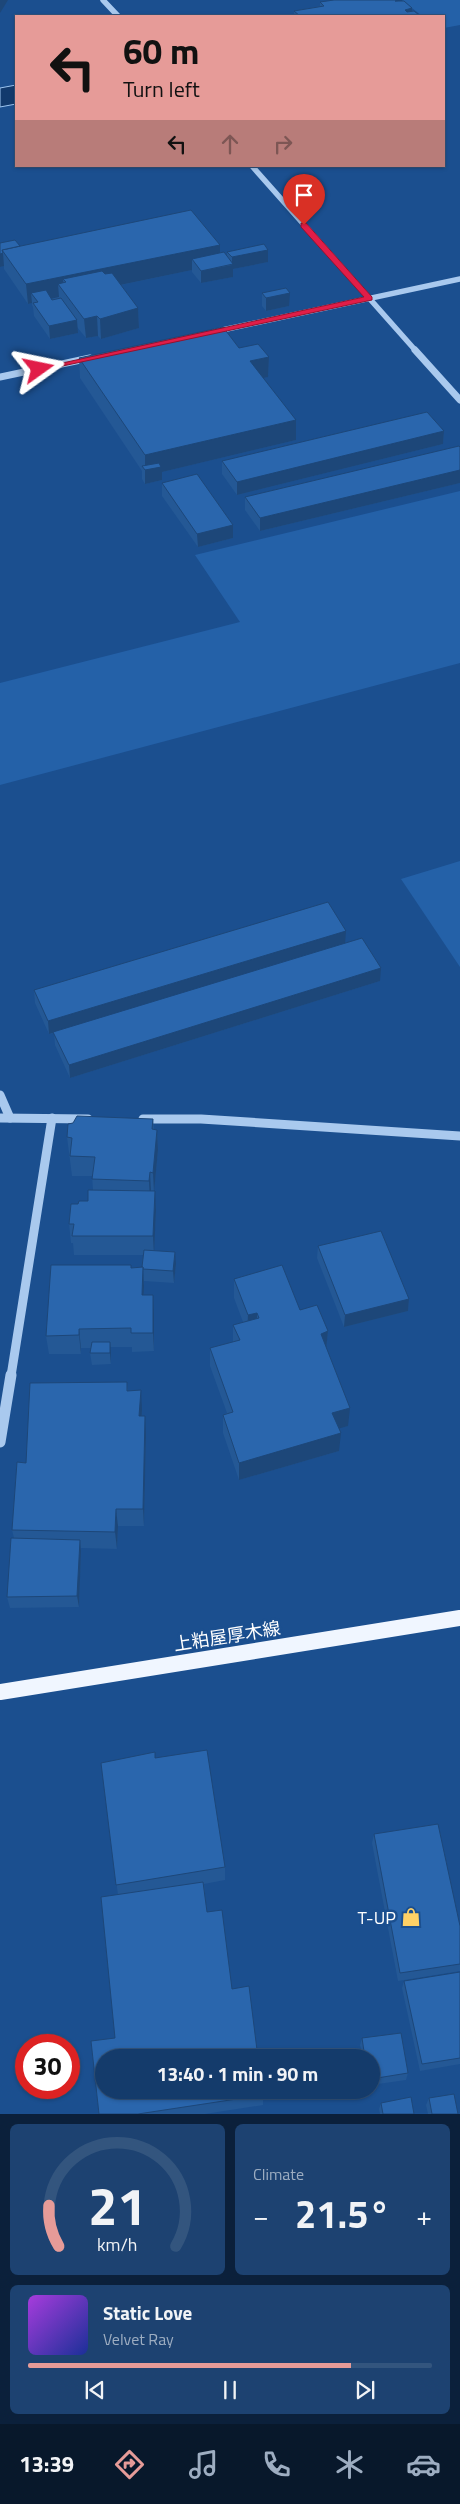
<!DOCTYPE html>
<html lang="en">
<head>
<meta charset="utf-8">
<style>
  body { margin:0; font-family:"Titillium Web","Noto Sans JP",sans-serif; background:#1d4271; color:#f1f3f6; height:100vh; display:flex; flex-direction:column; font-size:19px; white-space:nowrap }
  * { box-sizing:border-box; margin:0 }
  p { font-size:16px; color:#9dadc1 }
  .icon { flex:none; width:28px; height:28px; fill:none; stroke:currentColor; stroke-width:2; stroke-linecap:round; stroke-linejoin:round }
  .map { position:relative; height:2114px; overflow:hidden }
  .panel { display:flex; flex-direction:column; gap:10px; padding:10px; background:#0b203b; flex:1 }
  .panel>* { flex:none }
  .banner { position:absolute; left:15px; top:15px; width:430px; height:152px; border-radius:0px; box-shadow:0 1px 4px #0004,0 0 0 1px #33557e; background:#e69b98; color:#111; overflow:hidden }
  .speed { position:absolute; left:15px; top:2034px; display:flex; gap:10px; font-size:25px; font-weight:700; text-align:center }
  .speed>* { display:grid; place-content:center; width:65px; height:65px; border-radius:50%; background:#143b6b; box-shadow:0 1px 4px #0004,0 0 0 1px #33557e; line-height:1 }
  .speed .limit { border:8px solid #d22; background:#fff; color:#111 }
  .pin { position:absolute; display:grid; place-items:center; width:42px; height:42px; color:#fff; margin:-51px -21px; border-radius:50% 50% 50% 0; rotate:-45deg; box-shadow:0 0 5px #0007 }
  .pin .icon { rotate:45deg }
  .me { position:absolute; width:55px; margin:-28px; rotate:78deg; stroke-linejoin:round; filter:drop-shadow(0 0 4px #0008) }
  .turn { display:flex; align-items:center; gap:18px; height:105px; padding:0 25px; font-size:22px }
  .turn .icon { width:65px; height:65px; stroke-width:2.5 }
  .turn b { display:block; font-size:35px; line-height:42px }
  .lanes { display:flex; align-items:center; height:48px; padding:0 25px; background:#0003; justify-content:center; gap:25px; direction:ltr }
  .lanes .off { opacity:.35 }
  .big { font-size:38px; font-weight:700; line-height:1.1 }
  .panel .tile { flex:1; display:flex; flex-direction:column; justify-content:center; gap:8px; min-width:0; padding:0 18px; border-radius:8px; background:#1d4271 }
  .panel .dial { align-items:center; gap:0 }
  .dial svg { height:130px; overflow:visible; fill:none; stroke:#33557e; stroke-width:7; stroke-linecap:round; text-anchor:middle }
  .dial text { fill:#f1f3f6; stroke:none }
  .song { display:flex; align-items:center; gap:15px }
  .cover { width:60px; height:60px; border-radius:8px; background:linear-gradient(135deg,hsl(280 70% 55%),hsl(230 70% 35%)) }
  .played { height:5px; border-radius:2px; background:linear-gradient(90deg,#e69b98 80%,#33557e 80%) }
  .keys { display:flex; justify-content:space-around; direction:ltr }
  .heat { display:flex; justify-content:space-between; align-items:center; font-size:28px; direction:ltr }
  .panel .tiles { flex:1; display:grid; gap:10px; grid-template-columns:1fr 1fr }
  .tile:last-child { grid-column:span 2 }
  .trip { position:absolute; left:95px; top:2049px; width:285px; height:50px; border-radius:25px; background:#143b6b; box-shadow:0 1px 4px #0004,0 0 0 1px #33557e; font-weight:700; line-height:50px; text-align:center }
  .tabs { display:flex; height:80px; justify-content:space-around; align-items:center; background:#08182b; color:#9dadc1 }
  .tabs .icon { width:35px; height:35px }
  .tabs .on { color:#e69b98 }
  .tabs b { font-size:22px; color:#f1f3f6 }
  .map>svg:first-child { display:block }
</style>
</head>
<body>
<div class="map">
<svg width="460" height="2114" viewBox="0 0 460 2114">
  <rect width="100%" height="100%" fill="#1b4f8f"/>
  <!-- green -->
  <g fill="#2461a8">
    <path d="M402 0H460V25L444 28V16H422Z"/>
    <path d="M460 491V663L0 785V683L240 622 195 555Z"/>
    <path d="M460 861V967L401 879Z"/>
  </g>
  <!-- water -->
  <path fill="#123a6d" stroke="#9cc4f0" d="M16 85V104L0 107V88Z"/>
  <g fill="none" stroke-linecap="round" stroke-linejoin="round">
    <!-- minor-far3 -->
    <g stroke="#a9c9ee" stroke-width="5.5">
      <path d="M103 0 118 16"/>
      <path d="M252 166 416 351"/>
      <path d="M213 332 460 279"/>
    </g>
    <!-- minor-far2 -->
    <g stroke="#a9c9ee" stroke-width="7">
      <path d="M415 350 460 400"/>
      <path d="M0 377 90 358"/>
    </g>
    <!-- minor-far1 -->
    <g stroke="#a9c9ee" stroke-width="9">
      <path d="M0 1095 10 1118"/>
      <path d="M0 1118 88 1119"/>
      <path d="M143 1119H201L460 1136"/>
      <path d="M11 1376 52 1118"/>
    </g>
    <!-- minor -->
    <path stroke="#a9c9ee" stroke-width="11" d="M0 1442 11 1375"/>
    <!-- major -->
    <path stroke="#f0f6ff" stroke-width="16" d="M0 1692 460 1618"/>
  </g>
  <!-- wall -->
  <g fill="#245895">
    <path d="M402 1 412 8V16H294V11L320 6V2Z"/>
    <path d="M0 243 20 246 220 253 227 257V252L268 262 233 269V277L201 283 192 272V270L121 285 138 308 139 328 101 339 98 336 86 338 77 327 78 333 50 339 34 316 33 307 32 305V303L28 304 4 269V266L0 267Z"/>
    <path d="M262 293 289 306 266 311 262 306Z"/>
    <path d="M239 348 269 357 268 377 263 378 296 420V440L162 472V480L145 484 142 479V471L80 378 79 358Z"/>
    <path d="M444 431 443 444 237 495 222 474V461Z"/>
    <path d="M460 447V483L260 531 245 510V497Z"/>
    <path d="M162 483 233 538 198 547 162 496Z"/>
    <path d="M345 943 380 981 70 1078 55 1045 54 1033 49 1034 35 1003 34 990Z"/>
    <path d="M153 1119 154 1130H157L158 1150 154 1191 156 1210 154 1251 176 1264 174 1283 144 1281V1295H153L154 1314V1351L132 1352V1347H110L111 1364 92 1365 90 1353 91 1348H81V1354H49L46 1336 131 1268 142 1267 143 1255H74L73 1243H71L69 1224 78 1204 88 1201 93 1190 92 1176H72L67 1137Z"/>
    <path d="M318 1246 409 1299 408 1311 344 1327 317 1258Z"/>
    <path d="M234 1279 300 1310 328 1331 326 1348 348 1426 338 1428 339 1451 239 1480 223 1433V1415L227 1413 210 1366V1348L233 1342V1325L243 1322 234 1298Z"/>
    <path d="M127 1382 128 1391 142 1409V1416L146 1434 144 1526H118L117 1549 81 1548 79 1607 10 1608 7 1597 14 1538 12 1530 26 1463Z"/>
    <path d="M156 1758 225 1867V1880L204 1884 207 1912 232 1989 263 2095V2105L205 2114H99L115 2038 118 1895 101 1763Z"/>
    <path d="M374 1834 460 1926V1971L398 1981 372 1843Z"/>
    <path d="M460 1972V2064L420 2071 402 1988 404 1981Z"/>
    <path d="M362 2038 408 2073 406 2080 371 2085V2058H363L360 2045Z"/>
    <path d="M429 2098 458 2114H428L426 2105Z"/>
    <path d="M381 2103 414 2114H380L379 2109Z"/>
  </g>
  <!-- shaded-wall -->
  <g fill="#1d4779">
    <path d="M0 0H8L0 13Z"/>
    <path d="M412 8V16L405 10Z"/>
    <path d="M220 245V265L192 259V270L67 296 66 282 63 279 64 292 58 284 59 297 38 302 31 293 32 303 28 304 26 284Z"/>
    <path d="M268 250V262L233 269V277L201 283V271L232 265V257Z"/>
    <path d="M3 253 4 266 0 267V254Z"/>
    <path d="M290 293 289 306 266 311V298Z"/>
    <path d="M138 308 139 328 101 339 100 319Z"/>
    <path d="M97 316 98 336 86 338 84 319Z"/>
    <path d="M77 320 78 333 50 339 49 326Z"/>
    <path d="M269 357 268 377 250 381V361Z"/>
    <path d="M296 420V440L162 472V480L145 484V455Z"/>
    <path d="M444 431 443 444 237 495V482Z"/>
    <path d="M460 470V483L260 531V518Z"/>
    <path d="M233 525V538L198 547 197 534Z"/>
    <path d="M346 931 345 944 49 1034 48 1021Z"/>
    <path d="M381 968 380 981 70 1078 69 1065Z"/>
    <path d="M157 1130 158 1150 154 1192 153 1173Z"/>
    <path d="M150 1172 151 1192 150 1200 149 1181Z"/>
    <path d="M155 1191 156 1210 154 1255 153 1236Z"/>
    <path d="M175 1252 176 1264 174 1283 173 1271Z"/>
    <path d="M143 1267 144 1286 143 1314 142 1295Z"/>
    <path d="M153 1295 154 1314V1351L153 1333Z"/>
    <path d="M409 1299 408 1311 344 1327 345 1315Z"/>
    <path d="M257 1313V1332L247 1334 248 1315Z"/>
    <path d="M79 1329 81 1348V1354L79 1335Z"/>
    <path d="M328 1331 326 1350 321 1334Z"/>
    <path d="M110 1342 111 1353V1364L110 1353Z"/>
    <path d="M141 1390 142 1409 141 1434 139 1416Z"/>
    <path d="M350 1408 348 1426 330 1431 332 1413Z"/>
    <path d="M145 1416 146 1434 144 1526 143 1509Z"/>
    <path d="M341 1433 339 1451 239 1480V1463Z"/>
    <path d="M116 1509 118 1526 117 1549 115 1532Z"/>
    <path d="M80 1540 81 1551 79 1607 77 1596Z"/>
  </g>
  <!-- building -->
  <g fill="#2a66ad" stroke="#1d4779">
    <path d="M334 0H402L395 1H404L412 8 405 10 407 12 414 11 419 15 412 16H300L294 11 324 6 320 2Z"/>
    <path d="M191 210 220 245 26 284 2 250Z"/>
    <path d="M15 240 20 246 2 250 3 253 0 254V243Z"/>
    <path d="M264 244 268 250 232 257 227 252Z"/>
    <path d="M224 252 233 264 201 271 192 259Z"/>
    <path d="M102 271 105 274 112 273 138 308 100 319 97 316 84 319 58 284 66 282 63 279Z"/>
    <path d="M286 288 290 293 266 298 262 293Z"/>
    <path d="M46 290 52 300 61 298 77 320 49 326 33 303 38 302 31 293Z"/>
    <path d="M223 327 239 348 258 344 269 357 250 361 296 420 145 455 79 358Z"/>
    <path d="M427 412 444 431 237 482 222 461Z"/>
    <path d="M459 446 460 447V470L260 518 245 497Z"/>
    <path d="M159 463 161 467 145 470 142 466Z"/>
    <path d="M197 474 233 525 197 534 162 483Z"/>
    <path d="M328 902 346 931 48 1021 34 990Z"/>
    <path d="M362 938 381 968 69 1065 53 1032Z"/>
    <path d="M77 1116 153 1119 152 1129 157 1130 153 1173 150 1172 149 1181 92 1179 95 1157 70 1156 72 1138 67 1137 68 1124 73 1123Z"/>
    <path d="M88 1190 155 1191 153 1236H72L74 1224H69L71 1204H78L79 1201H88Z"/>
    <path d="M381 1231 409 1299 345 1315 318 1246Z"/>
    <path d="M144 1250 175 1252 173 1271 143 1269V1267H142Z"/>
    <path d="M51 1265H131V1268L143 1267 142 1295H153V1333H131V1328L79 1329V1335L46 1336Z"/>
    <path d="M282 1265 300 1310 317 1305 328 1331 321 1334 350 1408 332 1413 341 1433 239 1463 223 1415 233 1412 210 1348 240 1340 233 1325 259 1318 257 1313 248 1315 234 1279Z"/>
    <path d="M92 1342H110V1353H90Z"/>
    <path d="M127 1382V1391L141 1390 139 1416H145L143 1509H116L115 1532 12 1530 17 1462 26 1463 30 1383Z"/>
    <path d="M11 1538 80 1540 77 1596 7 1597Z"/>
    <path d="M207 1750 225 1867 116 1885 101 1763 155 1752V1758Z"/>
    <path d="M438 1824 460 1926V1964L400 1973 374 1834Z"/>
    <path d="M203 1882 207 1912 222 1910 232 1989 249 1986 258 2058H104V2090H263V2095L138 2114H99L91 2041 115 2038 101 1897Z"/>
    <path d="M460 1972V2058L422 2064 404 1981Z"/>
    <path d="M401 2033 408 2073 371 2079V2058H365L362 2038Z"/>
    <path d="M454 2094 458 2114H432L429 2098Z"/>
    <path d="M411 2097 414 2114H383L381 2103Z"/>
  </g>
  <!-- route -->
  <path fill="#e11d48" stroke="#92132f" d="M301 223H306L372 297V300L39 371 35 369 364 297 301 227Z"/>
  <!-- icons -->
  <defs>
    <g id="shop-bare" transform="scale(1.5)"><path d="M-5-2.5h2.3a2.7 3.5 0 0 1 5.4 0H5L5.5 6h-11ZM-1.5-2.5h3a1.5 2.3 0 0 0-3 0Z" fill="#ffd166" stroke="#1b4f8f" stroke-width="2.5" paint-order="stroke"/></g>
  </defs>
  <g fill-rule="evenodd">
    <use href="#shop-bare" x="411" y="1917"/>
  </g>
  <g text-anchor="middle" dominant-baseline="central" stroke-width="5" stroke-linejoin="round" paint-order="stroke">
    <!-- near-street labels -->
    <g font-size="18" fill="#fff" stroke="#1b4f8f">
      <text transform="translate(227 1636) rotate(-9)">上粕屋厚木線</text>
    </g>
    <!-- near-poi labels -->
    <g font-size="18" fill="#fff" stroke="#1b4f8f" text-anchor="end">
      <text x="396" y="1917">T-UP</text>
    </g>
  </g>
</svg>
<div class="speed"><div class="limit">30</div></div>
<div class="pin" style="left:304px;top:225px;background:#d93025"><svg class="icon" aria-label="arrive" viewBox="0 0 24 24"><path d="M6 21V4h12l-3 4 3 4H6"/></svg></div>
<svg class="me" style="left:39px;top:369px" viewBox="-20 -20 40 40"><path d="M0-17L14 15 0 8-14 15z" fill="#e11d48" stroke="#fff" stroke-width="4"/></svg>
<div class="trip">13:40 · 1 min · 90 m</div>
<div class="banner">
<div class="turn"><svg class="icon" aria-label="left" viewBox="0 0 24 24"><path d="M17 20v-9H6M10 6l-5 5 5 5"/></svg><div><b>60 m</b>Turn left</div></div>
<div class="lanes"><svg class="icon" aria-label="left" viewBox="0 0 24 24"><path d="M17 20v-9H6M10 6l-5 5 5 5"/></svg><svg class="icon off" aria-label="ahead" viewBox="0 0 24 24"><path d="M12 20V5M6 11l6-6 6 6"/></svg><svg class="icon off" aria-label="right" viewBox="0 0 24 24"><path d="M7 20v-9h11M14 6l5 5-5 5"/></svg></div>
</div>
</div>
<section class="panel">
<div class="tiles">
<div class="tile dial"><svg viewBox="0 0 100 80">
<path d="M14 69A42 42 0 1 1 86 69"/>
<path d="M14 69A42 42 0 0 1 8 44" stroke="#e69b98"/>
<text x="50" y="56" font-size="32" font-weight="700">21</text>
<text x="50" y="72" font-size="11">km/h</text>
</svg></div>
<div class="tile"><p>Climate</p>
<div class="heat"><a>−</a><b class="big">21.5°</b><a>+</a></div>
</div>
<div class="tile">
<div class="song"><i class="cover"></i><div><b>Static Love</b><p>Velvet Ray</p></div></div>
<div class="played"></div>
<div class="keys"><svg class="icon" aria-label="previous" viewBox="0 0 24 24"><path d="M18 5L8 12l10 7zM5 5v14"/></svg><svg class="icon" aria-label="pause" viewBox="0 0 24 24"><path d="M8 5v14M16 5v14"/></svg><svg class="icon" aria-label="next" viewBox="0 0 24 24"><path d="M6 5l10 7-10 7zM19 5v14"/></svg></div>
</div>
</div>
</section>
<nav class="tabs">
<b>13:39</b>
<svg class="icon on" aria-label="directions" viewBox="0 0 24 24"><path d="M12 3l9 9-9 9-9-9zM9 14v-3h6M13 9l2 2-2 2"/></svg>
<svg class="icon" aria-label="music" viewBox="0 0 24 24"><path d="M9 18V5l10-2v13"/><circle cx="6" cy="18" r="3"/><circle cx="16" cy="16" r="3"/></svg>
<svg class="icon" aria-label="phone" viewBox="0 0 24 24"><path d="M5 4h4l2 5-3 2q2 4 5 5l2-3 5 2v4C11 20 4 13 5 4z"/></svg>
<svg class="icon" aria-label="climate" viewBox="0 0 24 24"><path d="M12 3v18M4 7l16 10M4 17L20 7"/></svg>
<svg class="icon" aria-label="car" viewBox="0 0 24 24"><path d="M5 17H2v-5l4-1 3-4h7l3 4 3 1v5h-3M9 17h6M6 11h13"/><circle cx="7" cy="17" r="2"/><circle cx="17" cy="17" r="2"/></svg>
</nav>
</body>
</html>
